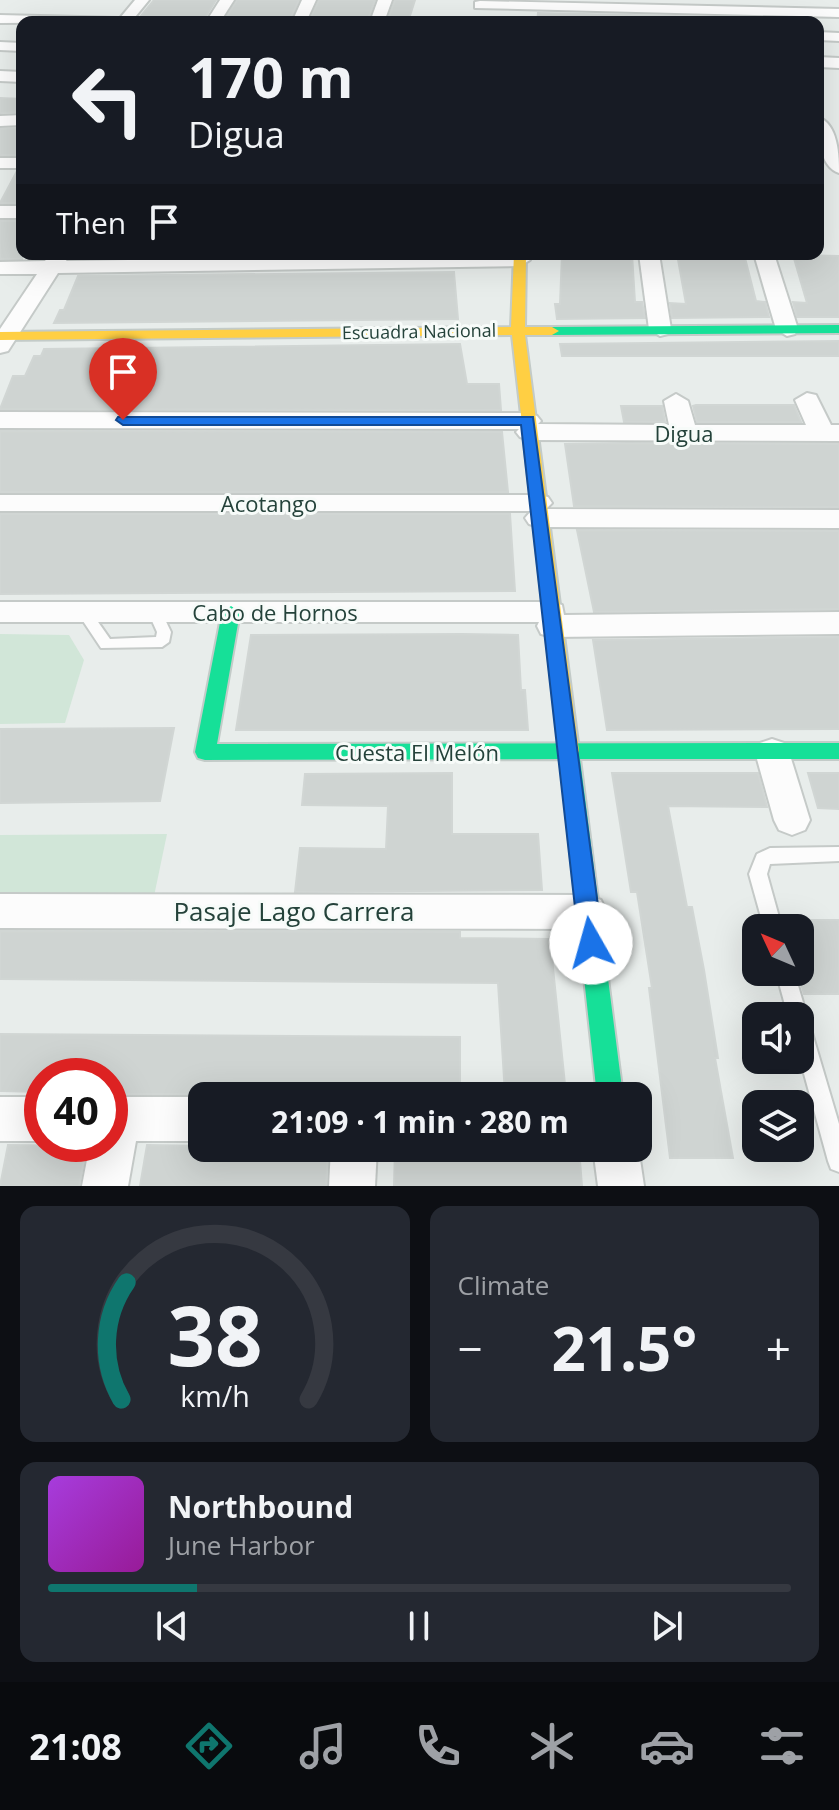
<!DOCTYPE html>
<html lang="en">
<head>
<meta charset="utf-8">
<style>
  body { margin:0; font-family:"Open Sans",sans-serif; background:#242831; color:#f1f3f6; height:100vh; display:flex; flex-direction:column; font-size:30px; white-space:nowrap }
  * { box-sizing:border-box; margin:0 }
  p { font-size:26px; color:#9ea1a6 }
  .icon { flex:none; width:44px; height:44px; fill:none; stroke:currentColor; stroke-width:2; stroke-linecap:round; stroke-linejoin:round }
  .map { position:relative; height:1186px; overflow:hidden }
  .drawer { display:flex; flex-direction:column; gap:20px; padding:20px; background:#0d0f14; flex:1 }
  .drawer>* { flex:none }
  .hud { position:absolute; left:16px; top:16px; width:808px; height:244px; border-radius:16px; box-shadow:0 8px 32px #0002; background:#171b24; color:#f1f3f6; overflow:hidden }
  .needle { width:52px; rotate:314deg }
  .buttons { position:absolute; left:742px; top:914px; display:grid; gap:16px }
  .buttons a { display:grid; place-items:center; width:72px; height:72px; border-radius:16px; background:#171b24; box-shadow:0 8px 32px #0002; font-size:40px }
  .speed { position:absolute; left:24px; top:1058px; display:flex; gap:16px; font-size:40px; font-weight:700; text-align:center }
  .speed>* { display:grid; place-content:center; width:104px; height:104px; border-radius:50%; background:#171b24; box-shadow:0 8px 32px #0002; line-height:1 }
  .speed .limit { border:12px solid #d22; background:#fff; color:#111 }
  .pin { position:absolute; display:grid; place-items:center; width:68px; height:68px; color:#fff; margin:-82px -34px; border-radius:50% 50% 50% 0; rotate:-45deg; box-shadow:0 0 8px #0007 }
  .pin .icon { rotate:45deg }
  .me { position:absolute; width:88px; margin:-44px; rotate:353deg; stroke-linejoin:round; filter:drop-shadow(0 0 6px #0008) }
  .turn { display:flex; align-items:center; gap:28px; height:168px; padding:0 40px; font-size:36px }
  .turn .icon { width:104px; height:104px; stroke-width:2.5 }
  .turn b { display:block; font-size:56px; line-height:68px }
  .then { display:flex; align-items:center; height:76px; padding:0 40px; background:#0003; gap:16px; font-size:30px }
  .big { font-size:60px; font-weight:700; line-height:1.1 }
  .drawer .tile { flex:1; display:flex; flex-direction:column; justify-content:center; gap:12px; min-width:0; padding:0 28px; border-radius:16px; background:#242831 }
  .drawer .dial { align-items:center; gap:0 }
  .dial svg { height:208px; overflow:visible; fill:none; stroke:#363941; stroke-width:7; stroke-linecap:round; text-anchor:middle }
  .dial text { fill:#f1f3f6; stroke:none }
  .song { display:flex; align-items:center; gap:24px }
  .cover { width:96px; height:96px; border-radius:12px; background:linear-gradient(135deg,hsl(280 70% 55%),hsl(300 70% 35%)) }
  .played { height:8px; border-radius:4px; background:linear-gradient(90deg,#0f766e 20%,#363941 20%) }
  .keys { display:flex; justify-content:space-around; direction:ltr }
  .heat { display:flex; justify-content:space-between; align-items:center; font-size:44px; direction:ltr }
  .drawer .tiles { flex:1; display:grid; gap:20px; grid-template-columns:1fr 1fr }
  .tile:last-child { grid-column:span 2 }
  .trip { position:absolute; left:188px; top:1082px; width:464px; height:80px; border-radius:16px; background:#171b24; box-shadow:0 8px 32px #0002; font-weight:700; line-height:80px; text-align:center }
  .dock { display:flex; height:128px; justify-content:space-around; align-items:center; background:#090b0e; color:#9ea1a6 }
  .dock .icon { width:56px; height:56px }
  .dock .selected { color:#0f766e }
  .dock b { font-size:36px; color:#f1f3f6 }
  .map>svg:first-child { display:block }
</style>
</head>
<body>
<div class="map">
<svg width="839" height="1186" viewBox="0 0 839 1186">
  <rect width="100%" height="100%" fill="#e8edeb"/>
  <!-- green -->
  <g fill="#d1e6d8">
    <path d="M0 634 69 635 84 660 65 723 0 724Z"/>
    <path d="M167 834 153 901H0V835Z"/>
  </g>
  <!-- building -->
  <g fill="#cfd4d2" stroke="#d1d6d4" stroke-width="2">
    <path d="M154 0H216L203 21 136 22Z"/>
    <path d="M237 0H299L289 22 224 21Z"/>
    <path d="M319 0H375L367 22H309Z"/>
    <path d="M395 0H415L408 22H387Z"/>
    <path d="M538 13 719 17V22H537Z"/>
    <path d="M0 98 22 99V112L0 113Z"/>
    <path d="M22 128V155H0V129Z"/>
    <path d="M17 171H22V203H0Z"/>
    <rect x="0" y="221" width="22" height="38"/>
    <path d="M87 254H227V255L86 258Z"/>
    <path d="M562 254H632L635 302H642L645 318 557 319 555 304H560Z"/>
    <path d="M677 254H744L756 301 765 302 769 317 672 318 670 303 686 304Z"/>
    <path d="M793 255 839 256V317H797L793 302 807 303Z"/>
    <path d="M454 272 458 319 54 323 60 310H64L78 276Z"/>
    <path d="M839 341V356H562L560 344Z"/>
    <path d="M460 344 467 384H499L501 410 0 409 13 376H25L34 356H41L44 349Z"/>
    <path d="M696 405H794L801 422H697L693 406Z"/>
    <path d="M621 406H662L665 422H624Z"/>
    <path d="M0 431 502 432 508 492H0Z"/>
    <path d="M627 443 839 444V507L574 506 565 444Z"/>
    <path d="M0 514H510L515 591 0 594Z"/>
    <path d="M577 530 839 531V609L594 612Z"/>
    <path d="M462 634 518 635 521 690H525L528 730H236L251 635Z"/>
    <path d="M839 637V729L607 730 593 640Z"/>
    <path d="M174 728 160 801 0 803V729Z"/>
    <path d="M452 773V834H538L542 890 295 892 300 848 386 849 388 806 302 805 305 774Z"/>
    <path d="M612 773H758L767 807 668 806 687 907H692L704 970 718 1058H715L733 1158H670L649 988H652L637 892H631Z"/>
    <path d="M808 773H839V809L818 808Z"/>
    <path d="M800 920H839V994H804L800 980Z"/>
    <path d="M0 931 452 932H460V938L550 939 566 1094H505L498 983 0 979Z"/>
    <path d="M0 1034 460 1037V1094H110V1076H42V1092L0 1091Z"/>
    <path d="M8 1145 87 1146 79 1186H0Z"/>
    <path d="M147 1145 328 1148 326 1186H140Z"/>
    <path d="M395 1148H579L582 1186H394Z"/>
  </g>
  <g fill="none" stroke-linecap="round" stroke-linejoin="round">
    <!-- lane casing -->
    <g stroke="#c5cac8" stroke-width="4">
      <g id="lane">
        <path d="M84 607 89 609 110 639 156 637 157 632 148 612 155 607 160 609 171 632 169 642 162 647 101 648 77 612Z"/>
        <path d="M839 847V861L770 864 767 874 782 928H764L749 874 757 854 770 848Z"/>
        <path d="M776 972H794L839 1124V1172L831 1169 828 1161 800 1059V1016H788Z"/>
      </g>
    </g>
    <!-- street casing -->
    <g stroke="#c5cac8" stroke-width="4">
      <g id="street">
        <path d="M135 0H149L131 22 0 23V15L120 18Z"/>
        <path d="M220 0H234L220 22H206Z"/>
        <path d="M302 0H316L306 22H292Z"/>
        <path d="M378 0H392L384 22H370Z"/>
        <path d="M480 1 839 9V17L475 8V2Z"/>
        <path d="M818 32 839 33V41L818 40Z"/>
        <path d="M0 42 22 43V51L0 50Z"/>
        <path d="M818 57 839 58V68L818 67Z"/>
        <path d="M0 71 22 72V82L0 81Z"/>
        <path d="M22 115V125L0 126V116Z"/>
        <path d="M818 117C838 124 839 155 839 173 819 167 818 134 818 117Z"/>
        <rect x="0" y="158" width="22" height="10"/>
        <rect x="0" y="206" width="22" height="12"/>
        <path d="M50 254H70L66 261 507 254 527 256 530 260 520 266 58 273 8 351 0 353V329L37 274H0V262L45 261Z"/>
        <path d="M639 254H659L671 329 668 334 660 336 649 329Z"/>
        <path d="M754 254H774L798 329 795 334 787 336 776 329Z"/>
        <path d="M807 393 816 395 831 425H839V441L529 440 520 437 516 432 519 429 0 428V412L528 413 537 416 541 421 538 424 669 425 664 401 676 394 688 401 695 425H806L795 400Z"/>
        <path d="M0 495H538L548 497 552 503 546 509 839 510V528L539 527 529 524 525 518 531 511H0Z"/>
        <path d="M0 602H551L562 605 564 615 839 612V634L552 637 541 634 537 626 539 622H0Z"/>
        <path d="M772 739 784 743 789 752 810 820 805 830 792 835 779 830 774 820 755 752 760 743Z"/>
        <path d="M0 894 587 895 601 900 606 912 601 924 587 929 0 928Z"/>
        <rect x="0" y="1097" width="42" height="44"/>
        <path d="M110 1097H202V1141H136L128 1186H82L90 1144H110Z"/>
        <path d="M638 1146 644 1186H598L593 1148Z"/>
        <path d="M331 1148H377L375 1186H329Z"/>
      </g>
    </g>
    <!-- fast casing -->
    <g stroke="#c3cbc8" stroke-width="4">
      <g id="fast">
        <path d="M839 325V333L552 335 545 331 552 327Z"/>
        <path d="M231 606 240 612 217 744 839 743V759H580L623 1096H597L560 759 205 760 198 758 195 752 222 612Z"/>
      </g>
    </g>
    <!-- slow casing -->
    <g stroke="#c3cbc8" stroke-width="4">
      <path id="slow" d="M514 254H526L525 327H552L559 331 552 335H525L579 751 576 757 569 759 562 757 559 751 512 335 0 340V332L511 327Z"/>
    </g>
    <!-- lane -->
    <use href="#lane" fill="#fcfcfc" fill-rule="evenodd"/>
    <!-- street -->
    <use href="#street" fill="#fcfcfc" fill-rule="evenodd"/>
    <!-- fast -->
    <use href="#fast" fill="#16e098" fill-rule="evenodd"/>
    <!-- slow -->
    <use href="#slow" fill="#ffcf43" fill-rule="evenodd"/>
  </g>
  <!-- route -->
  <path fill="#1a73e8" stroke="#114b97" stroke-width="2" d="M118 417H533L603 943 600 950 591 954 582 950 579 943 521 425H123L116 420Z"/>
  <g text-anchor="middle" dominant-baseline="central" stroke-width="6" stroke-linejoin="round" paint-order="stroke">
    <!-- far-street labels -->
    <g font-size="18" fill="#24423a" stroke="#f7fbf9">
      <text transform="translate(419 331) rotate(-1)">Escuadra Nacional</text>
    </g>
    <!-- street labels -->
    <g font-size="22" fill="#24423a" stroke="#f7fbf9">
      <text x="684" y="433">Digua</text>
      <text x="269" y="503">Acotango</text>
      <text x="275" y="612">Cabo de Hornos</text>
      <text x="417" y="752">Cuesta El Melón</text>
    </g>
    <!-- near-street labels -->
    <g font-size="26" fill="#24423a" stroke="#f7fbf9">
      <text x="294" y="911">Pasaje Lago Carrera</text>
    </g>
  </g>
</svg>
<div class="buttons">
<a><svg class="needle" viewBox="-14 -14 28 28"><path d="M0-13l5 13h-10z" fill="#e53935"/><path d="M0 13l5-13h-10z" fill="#9ea1a6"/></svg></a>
<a><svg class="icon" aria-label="sound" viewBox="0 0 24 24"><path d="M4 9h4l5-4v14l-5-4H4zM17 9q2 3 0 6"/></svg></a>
<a><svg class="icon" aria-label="layers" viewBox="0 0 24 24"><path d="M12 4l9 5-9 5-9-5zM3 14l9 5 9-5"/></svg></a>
</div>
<div class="speed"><div class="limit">40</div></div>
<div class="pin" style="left:123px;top:420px;background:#d93025"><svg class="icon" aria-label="arrive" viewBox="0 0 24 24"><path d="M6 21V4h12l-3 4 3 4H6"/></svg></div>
<svg class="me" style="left:591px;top:943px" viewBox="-20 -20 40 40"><circle r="19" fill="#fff"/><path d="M0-13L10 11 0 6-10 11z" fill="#1a73e8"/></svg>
<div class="trip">21:09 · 1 min · 280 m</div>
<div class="hud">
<div class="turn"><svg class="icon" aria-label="left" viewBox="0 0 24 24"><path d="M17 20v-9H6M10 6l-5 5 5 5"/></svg><div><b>170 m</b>Digua</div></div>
<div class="then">Then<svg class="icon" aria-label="arrive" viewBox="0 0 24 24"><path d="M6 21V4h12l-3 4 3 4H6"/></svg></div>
</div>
</div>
<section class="drawer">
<div class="tiles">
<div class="tile dial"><svg viewBox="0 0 100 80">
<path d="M14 69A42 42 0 1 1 86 69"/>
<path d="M14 69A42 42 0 0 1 16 24" stroke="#0f766e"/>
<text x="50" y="56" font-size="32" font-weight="700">38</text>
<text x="50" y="72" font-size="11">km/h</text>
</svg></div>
<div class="tile"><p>Climate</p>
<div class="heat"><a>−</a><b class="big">21.5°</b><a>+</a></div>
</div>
<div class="tile">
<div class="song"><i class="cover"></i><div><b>Northbound</b><p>June Harbor</p></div></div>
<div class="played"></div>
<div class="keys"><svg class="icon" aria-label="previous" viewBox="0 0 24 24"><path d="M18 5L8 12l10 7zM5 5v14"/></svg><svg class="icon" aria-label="pause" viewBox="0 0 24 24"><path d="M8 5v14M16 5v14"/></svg><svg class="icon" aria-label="next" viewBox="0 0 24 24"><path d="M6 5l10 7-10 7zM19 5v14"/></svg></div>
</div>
</div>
</section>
<nav class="dock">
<b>21:08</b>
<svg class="icon selected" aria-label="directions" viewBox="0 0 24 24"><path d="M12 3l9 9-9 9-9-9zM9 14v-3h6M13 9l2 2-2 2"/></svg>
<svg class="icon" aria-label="music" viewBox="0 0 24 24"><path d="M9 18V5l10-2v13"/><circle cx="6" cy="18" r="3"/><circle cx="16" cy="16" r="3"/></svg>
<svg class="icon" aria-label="phone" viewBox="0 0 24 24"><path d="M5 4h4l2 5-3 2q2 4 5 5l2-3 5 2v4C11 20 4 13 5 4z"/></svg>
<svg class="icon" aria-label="climate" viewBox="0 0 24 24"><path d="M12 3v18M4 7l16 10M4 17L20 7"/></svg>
<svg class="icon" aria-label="car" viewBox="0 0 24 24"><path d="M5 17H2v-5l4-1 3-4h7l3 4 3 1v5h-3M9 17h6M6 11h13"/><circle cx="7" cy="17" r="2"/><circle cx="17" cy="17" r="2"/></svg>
<svg class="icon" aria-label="filters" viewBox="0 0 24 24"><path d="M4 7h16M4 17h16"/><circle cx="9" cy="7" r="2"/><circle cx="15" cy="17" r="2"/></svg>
</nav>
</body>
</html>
